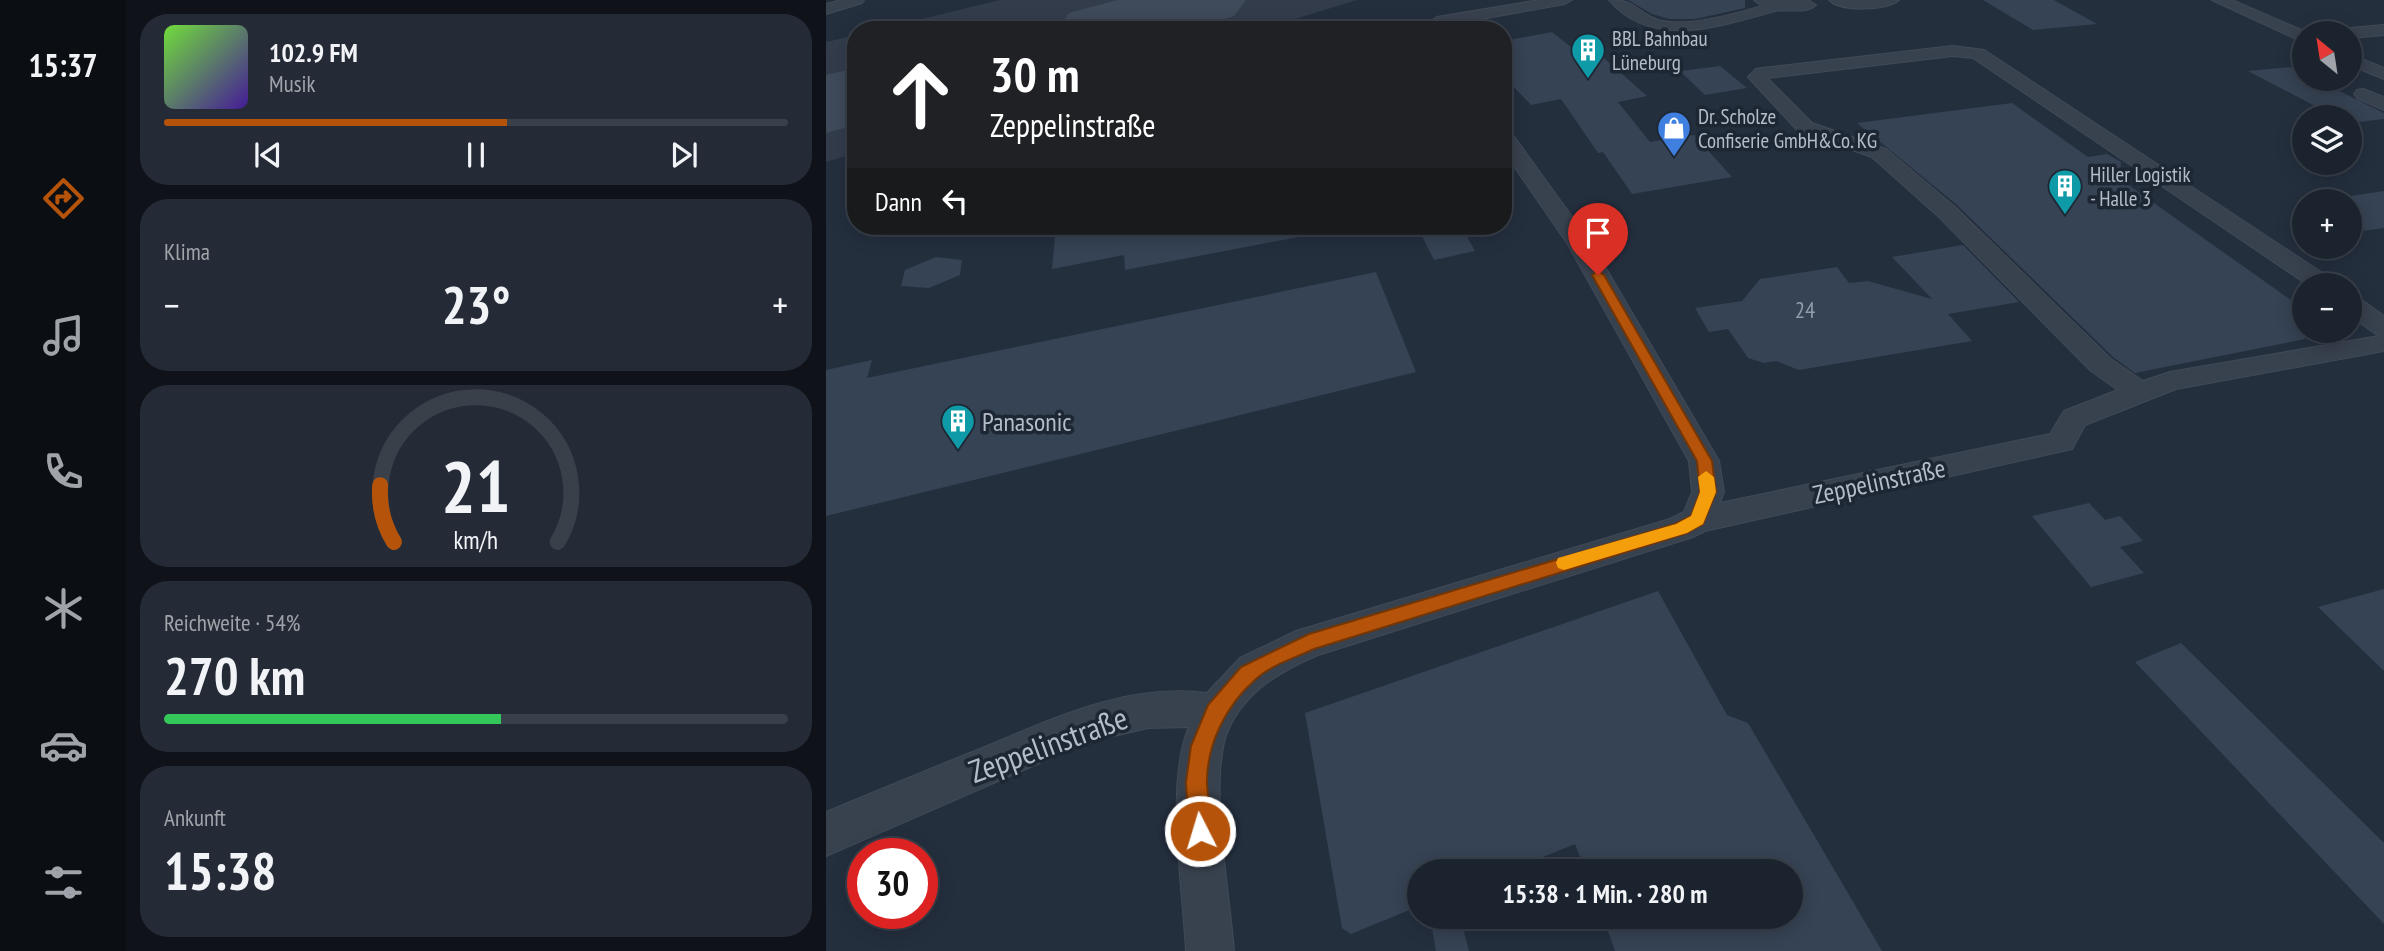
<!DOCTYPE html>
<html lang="de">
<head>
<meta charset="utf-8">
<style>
  body { margin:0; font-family:"PT Sans Narrow",sans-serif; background:#242b36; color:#f1f3f6; height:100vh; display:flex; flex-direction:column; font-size:26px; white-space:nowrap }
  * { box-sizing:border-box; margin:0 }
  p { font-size:23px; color:#a0a4aa }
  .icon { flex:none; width:38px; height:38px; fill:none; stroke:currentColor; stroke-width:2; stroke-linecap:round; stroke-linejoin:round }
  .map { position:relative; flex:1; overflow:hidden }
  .panel { display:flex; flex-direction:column; gap:14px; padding:14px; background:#0f1319; width:700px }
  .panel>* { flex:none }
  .guide { position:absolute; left:21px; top:21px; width:665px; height:214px; border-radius:28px; box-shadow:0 4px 18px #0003,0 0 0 2px #39404a; background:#202124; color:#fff; overflow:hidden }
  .needle { width:46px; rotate:330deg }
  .tools { position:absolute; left:1466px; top:21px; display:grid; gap:14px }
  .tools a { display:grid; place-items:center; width:70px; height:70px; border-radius:50%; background:#1b232e; box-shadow:0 4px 18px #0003,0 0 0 2px #39404a; font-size:35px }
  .speed { position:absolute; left:21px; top:838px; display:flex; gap:14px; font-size:35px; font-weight:700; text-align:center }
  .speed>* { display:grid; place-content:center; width:91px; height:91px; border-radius:50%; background:#1b232e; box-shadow:0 4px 18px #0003,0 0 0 2px #39404a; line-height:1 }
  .speed .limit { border:10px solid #d22; background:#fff; color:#111 }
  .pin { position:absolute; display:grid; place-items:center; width:60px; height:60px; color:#fff; margin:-72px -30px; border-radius:50% 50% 50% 0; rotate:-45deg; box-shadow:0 0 7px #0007 }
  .pin .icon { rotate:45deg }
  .me { position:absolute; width:77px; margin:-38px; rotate:355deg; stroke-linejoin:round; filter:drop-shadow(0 0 5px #0008) }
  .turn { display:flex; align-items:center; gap:24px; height:147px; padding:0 28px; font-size:32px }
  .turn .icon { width:91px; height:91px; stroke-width:2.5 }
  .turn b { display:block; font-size:49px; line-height:60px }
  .then { display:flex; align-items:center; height:66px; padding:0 28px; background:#0003; gap:14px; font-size:26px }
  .big { font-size:52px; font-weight:600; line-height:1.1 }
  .panel .card { flex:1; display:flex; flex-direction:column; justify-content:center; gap:10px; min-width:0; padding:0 24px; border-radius:28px; background:#242b36 }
  .panel .dial { align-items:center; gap:0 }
  .dial svg { height:182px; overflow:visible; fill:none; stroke:#39404a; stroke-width:7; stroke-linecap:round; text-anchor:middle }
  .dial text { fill:#f1f3f6; stroke:none }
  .song { display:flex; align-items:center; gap:21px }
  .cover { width:84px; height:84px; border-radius:10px; background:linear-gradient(135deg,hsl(100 70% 55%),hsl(260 70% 35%)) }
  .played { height:7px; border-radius:4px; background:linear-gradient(90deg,#b45309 55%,#39404a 55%) }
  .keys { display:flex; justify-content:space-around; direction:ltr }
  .heat { display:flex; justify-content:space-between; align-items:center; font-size:38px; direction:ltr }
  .charge { height:10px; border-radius:5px; background:linear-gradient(90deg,#34c759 54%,#39404a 0) }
  .trip { position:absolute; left:581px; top:859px; width:396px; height:70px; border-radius:35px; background:#1b232e; box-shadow:0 4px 18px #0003,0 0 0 2px #39404a; font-weight:600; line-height:70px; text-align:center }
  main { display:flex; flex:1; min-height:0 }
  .tab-bar { display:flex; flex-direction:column; width:126px; justify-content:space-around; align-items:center; background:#0b0e12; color:#a0a4aa }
  .tab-bar .icon { width:49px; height:49px }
  .tab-bar .active { color:#b45309 }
  .tab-bar b { font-size:32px; color:#f1f3f6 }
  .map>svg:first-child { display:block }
</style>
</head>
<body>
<main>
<nav class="tab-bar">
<b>15:37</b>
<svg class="icon active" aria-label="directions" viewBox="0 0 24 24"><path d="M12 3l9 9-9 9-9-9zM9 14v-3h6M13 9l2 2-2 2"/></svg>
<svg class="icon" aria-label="music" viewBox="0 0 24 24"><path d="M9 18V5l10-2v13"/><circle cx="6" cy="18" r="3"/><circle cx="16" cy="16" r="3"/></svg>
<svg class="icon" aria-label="phone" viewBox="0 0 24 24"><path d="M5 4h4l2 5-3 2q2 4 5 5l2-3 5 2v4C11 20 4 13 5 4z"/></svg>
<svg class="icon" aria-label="climate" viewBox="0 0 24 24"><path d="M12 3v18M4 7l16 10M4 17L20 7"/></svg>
<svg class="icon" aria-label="car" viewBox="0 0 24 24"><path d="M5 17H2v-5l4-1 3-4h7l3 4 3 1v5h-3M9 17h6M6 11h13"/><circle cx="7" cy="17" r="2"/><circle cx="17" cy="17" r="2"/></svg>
<svg class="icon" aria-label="filters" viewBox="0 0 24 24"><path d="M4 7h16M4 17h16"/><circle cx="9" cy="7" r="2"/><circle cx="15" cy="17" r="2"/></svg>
</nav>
<section class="panel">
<div class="card">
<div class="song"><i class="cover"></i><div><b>102.9 FM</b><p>Musik</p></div></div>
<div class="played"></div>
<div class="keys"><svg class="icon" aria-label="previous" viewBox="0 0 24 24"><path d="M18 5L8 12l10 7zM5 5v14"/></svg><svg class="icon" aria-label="pause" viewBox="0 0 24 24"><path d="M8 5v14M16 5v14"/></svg><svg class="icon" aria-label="next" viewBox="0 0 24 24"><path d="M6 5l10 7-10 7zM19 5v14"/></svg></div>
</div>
<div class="card"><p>Klima</p>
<div class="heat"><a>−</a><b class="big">23°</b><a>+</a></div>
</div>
<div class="card dial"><svg viewBox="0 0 100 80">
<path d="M14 69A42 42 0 1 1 86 69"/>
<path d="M14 69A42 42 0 0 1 8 44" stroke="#b45309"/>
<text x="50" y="56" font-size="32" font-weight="700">21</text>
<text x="50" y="72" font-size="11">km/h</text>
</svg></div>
<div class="card"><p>Reichweite · 54%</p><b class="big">270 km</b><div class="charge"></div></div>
<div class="card"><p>Ankunft</p><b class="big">15:38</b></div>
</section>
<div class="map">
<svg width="1558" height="951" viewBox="0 0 1558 951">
  <rect width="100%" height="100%" fill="#242f3e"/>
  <!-- airport -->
  <g fill="#323c4b">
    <path d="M174 0H531L433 30H50Z"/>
    <path d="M30 35V153L0 162V42Z"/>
  </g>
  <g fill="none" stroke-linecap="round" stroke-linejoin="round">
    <!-- runway -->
    <g fill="#3f4a5a" fill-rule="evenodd">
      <path d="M291 0H420L408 16 362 30H231L243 13Z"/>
      <path d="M30 68V125L0 133V75Z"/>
    </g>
  </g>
  <!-- building -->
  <g fill="#364354">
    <path d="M802 0H919V8L869 19H843L826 14Z"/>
    <path d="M1157 0H1228L1271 24 1207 30Z"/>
    <path d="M726 32 755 55 771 52 821 96 792 102 824 142 868 135 906 177 806 194 777 152 772 153 735 99 705 105 677 76V41Z"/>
    <path d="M894 66 921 88 879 95 854 71Z"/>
    <path d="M1464 67 1479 74V79H1489L1558 113V119L1524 123V117H1510L1422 71Z"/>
    <path d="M1186 103 1262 157 1281 154 1295 162 1294 179 1479 310V339L1309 373 1287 357 1131 205 1031 123Z"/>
    <path d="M1558 191V228L1536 231 1524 224V196Z"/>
    <path d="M230 226H482L483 235 299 270 298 255 226 269Z"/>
    <path d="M623 226H635L649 251 608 260 594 232Z"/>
    <path d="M1137 245 1193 302 1122 314 1146 341 973 370 950 361 938 363 922 358 902 329 883 332 869 308 916 301 934 279 1011 267 1023 283 1042 281 1106 299 1066 257Z"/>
    <path d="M110 257 136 260 134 275 103 288 75 286 79 270Z"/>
    <path d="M550 272 590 372 0 516V370L46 360 41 378Z"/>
    <path d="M1263 503 1279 520 1294 516 1317 541 1294 547 1318 573 1265 587 1206 516Z"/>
    <path d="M1558 589V671L1492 607Z"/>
    <path d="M832 591 901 715 922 723 1056 951H789L777 917H964V872H760L749 844 680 872H593V906L525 934 516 928 479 713Z"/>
    <path d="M1355 643 1558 843V924L1309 662Z"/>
    <path d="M604 917H634L643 951H610Z"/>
  </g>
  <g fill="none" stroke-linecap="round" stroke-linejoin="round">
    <!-- minor casing -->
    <g stroke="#414a57" stroke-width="2">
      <g id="minor">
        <path d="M15 0H38L36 3 0 14V4Z"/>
        <path d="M713 0H746L739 4 616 26 610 30H591L611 17Z"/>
        <path d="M783 0C812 0 809 12 832 20 858 28 910 14 936 6L928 0H982L990 5C979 15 962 8 949 11 895 26 826 50 783 0Z"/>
        <path d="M1003 0H1073C1061 11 1015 12 1003 0Z"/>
        <path d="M1386 0H1406L1482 33H1479V43Z"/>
        <path d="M1558 25V35L1524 38V33H1516L1524 28Z"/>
        <path d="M1127 46 1158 50 1507 280 1510 285H1482L1147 58 1127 56 941 78 986 123 1060 149 1129 207 1285 359 1317 381 1344 372 1553 336 1524 316V295L1533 298 1558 316V351L1350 389 1259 425 1246 449 879 531 867 537 492 655C455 671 421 690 403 728 381 775 404 896 408 951H360C357 890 339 781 363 727L322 728 262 742 0 856V812C53 790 106 768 159 747 231 717 301 683 381 693L414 658 470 631 844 519 858 512 866 492 863 461 741 243 677 150V129L684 131 765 243 893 461 898 492 894 503 1224 434 1238 411 1292 390 1265 371 1113 217 1046 157 972 131 922 77 930 69 936 68Z"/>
        <path d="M1524 54 1558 68V79L1524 65Z"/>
        <path d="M1537 89 1558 97V110L1531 98 1528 94 1531 90Z"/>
      </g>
    </g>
    <!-- minor -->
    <use href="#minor" fill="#38414e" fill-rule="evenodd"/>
  </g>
  <!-- route -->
  <path fill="#b45309" stroke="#753606" stroke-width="2" d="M772 271 778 275 886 461 890 492 877 524 861 533 488 649C469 658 445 665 430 679 400 705 380 745 381 785 382 802 389 822 382 839L374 842 367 839 363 831 360 782 365 746 382 705 415 667 483 634 849 524 865 516 874 492 871 461 766 275Z"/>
  <!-- slow -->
  <path fill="#f59e0b" d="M880 471 888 477 890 492 877 524 861 533 738 570 732 568 730 563 732 558 850 524 865 516 874 492 872 477Z"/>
  <!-- icons -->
  <defs>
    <g id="building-pin" transform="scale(1.75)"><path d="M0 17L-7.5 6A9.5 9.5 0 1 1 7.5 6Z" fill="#0f9aa8" stroke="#1d2633"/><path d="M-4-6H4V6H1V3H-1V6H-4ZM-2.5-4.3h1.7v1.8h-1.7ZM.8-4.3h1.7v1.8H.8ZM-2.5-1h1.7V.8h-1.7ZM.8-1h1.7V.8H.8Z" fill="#fff"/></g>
    <g id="shop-pin" transform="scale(1.75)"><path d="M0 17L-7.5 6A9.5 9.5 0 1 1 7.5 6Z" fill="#3f7fe0" stroke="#1d2633"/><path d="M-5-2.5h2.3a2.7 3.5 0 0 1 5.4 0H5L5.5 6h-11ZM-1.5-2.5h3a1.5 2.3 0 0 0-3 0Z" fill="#fff"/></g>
  </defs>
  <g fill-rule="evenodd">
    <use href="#building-pin" x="762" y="50"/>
    <use href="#shop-pin" x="848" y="128"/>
    <use href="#building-pin" x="1239" y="186"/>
    <use href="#building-pin" x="132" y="421"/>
  </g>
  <g text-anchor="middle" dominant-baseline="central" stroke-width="7" stroke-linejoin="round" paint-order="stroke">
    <!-- far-poi labels -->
    <g font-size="21" fill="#b4bcc9" stroke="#1d2633" text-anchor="start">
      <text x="786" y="38">BBL Bahnbau<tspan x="786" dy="24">Lüneburg</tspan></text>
      <text x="872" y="116">Dr. Scholze<tspan x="872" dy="24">Confiserie GmbH&amp;Co. KG</tspan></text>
      <text x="1264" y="174">Hiller Logistik<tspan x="1264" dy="24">- Halle 3</tspan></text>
    </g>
    <!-- number labels -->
    <g font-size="23" fill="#929caa">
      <text x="979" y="309">24</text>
    </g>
    <!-- poi labels -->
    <g font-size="26" fill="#b4bcc9" stroke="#1d2633" text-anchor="start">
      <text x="156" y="421">Panasonic</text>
    </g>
    <!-- street labels -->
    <g font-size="26" fill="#b4bcc9" stroke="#1d2633">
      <text transform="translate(1053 481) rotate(-12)">Zeppelinstraße</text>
    </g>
    <!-- near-street labels -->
    <g font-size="32" fill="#b4bcc9" stroke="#1d2633">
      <text transform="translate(222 744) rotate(-20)">Zeppelinstraße</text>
    </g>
  </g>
</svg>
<div class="tools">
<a><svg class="needle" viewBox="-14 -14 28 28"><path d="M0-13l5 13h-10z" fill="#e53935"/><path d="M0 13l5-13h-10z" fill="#a0a4aa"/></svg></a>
<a><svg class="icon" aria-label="layers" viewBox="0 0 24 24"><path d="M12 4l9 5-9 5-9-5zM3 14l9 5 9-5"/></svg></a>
<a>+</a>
<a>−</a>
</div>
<div class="speed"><div class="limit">30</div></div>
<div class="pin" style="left:772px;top:275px;background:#d93025"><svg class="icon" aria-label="arrive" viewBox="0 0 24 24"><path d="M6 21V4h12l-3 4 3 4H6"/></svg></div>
<svg class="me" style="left:374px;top:831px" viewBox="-20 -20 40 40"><circle r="17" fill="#b45309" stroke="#fff" stroke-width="3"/><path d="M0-11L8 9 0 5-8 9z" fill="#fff"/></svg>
<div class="trip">15:38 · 1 Min. · 280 m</div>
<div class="guide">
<div class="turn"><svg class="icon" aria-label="ahead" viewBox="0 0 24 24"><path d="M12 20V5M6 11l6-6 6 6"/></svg><div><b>30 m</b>Zeppelinstraße</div></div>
<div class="then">Dann<svg class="icon" aria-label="left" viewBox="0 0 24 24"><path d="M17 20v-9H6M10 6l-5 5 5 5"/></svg></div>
</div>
</div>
</main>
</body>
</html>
